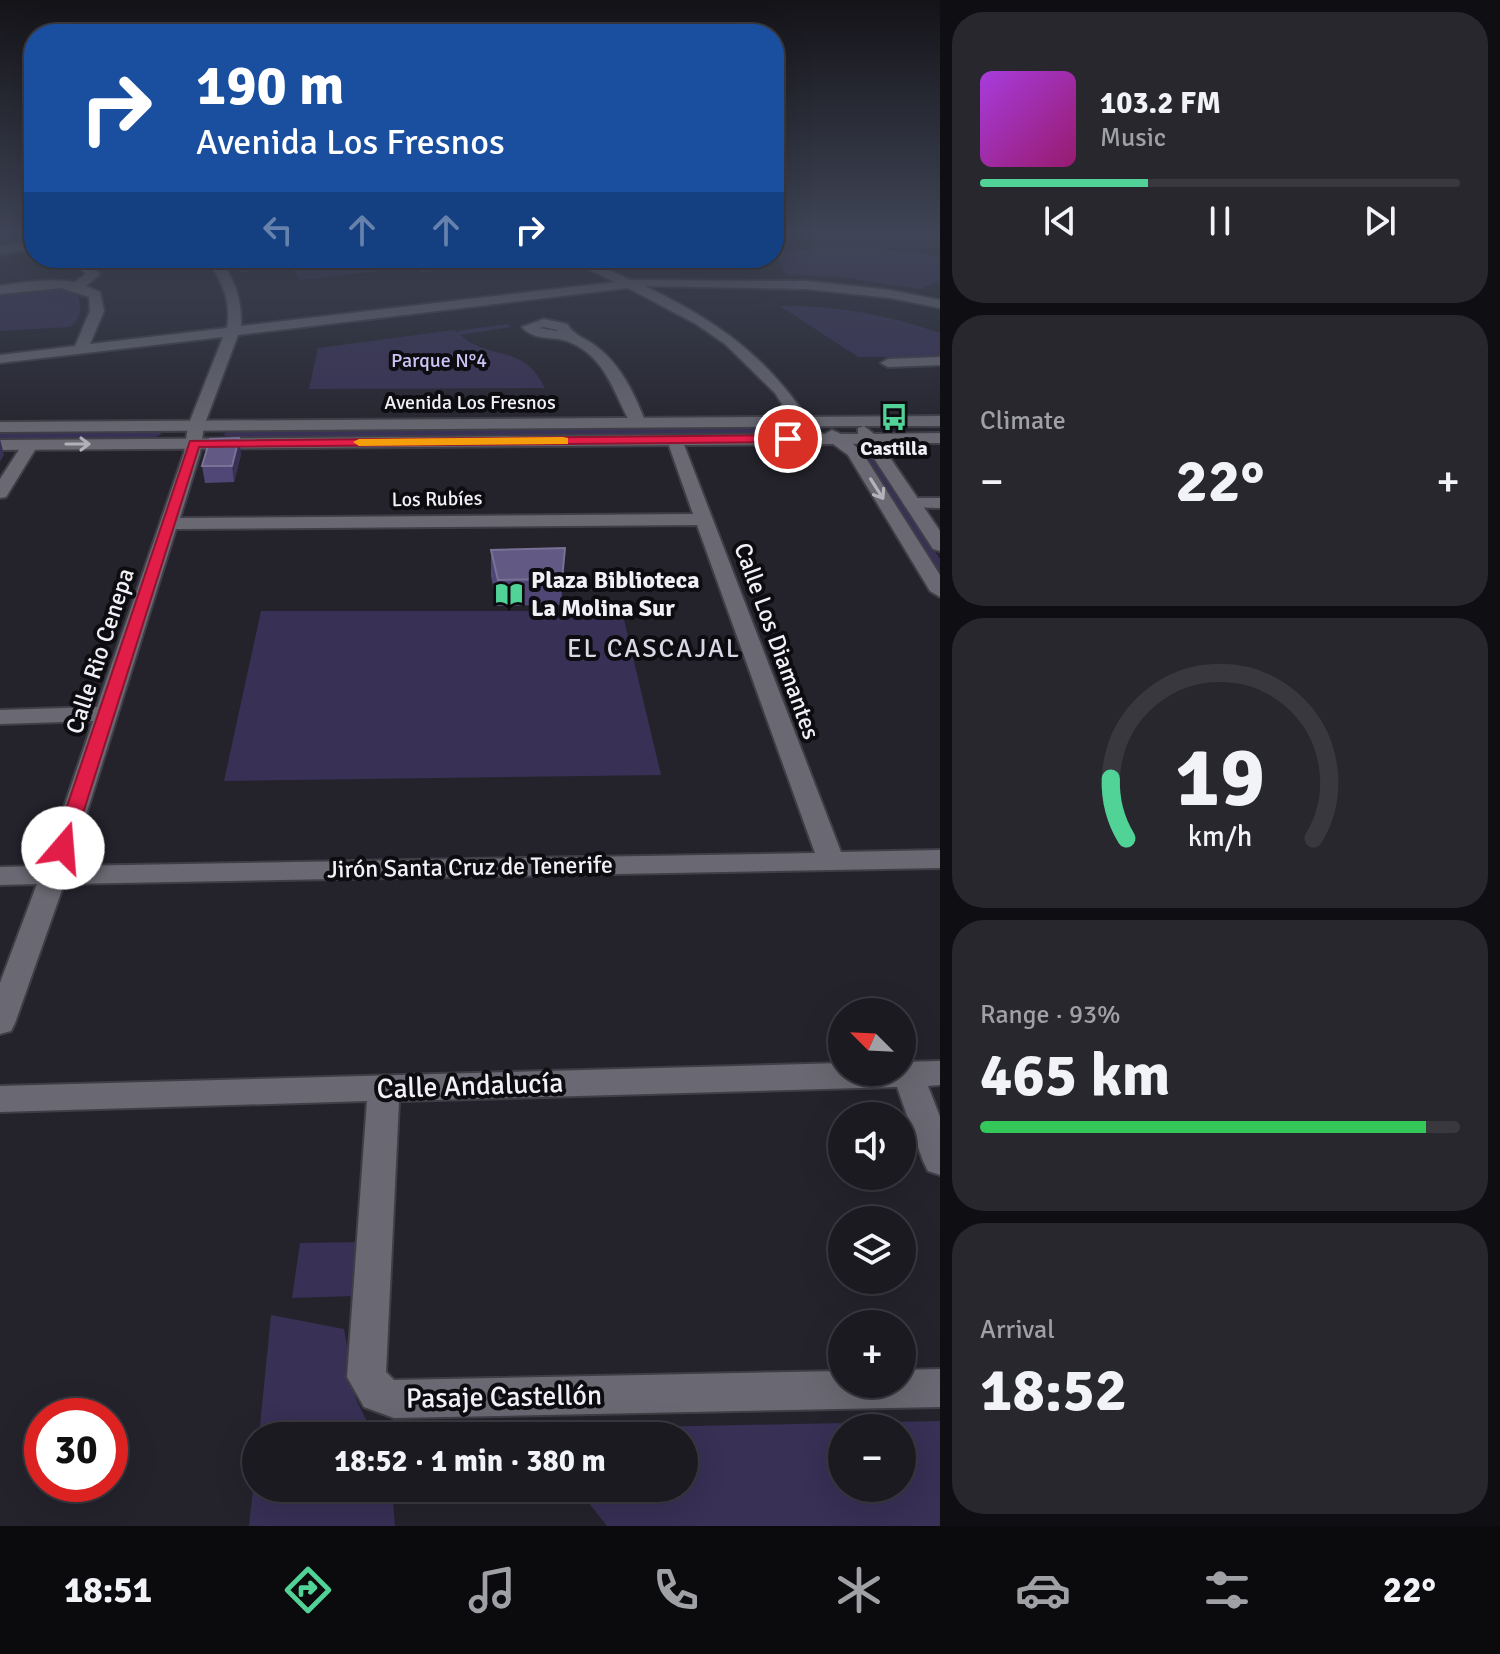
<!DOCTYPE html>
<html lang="en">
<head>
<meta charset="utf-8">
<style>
  body { margin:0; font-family:Signika,sans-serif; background:#28272e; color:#f1f3f6; height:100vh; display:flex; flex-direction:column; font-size:30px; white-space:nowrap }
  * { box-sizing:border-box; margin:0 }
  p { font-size:26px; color:#a0a1a5 }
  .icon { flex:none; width:44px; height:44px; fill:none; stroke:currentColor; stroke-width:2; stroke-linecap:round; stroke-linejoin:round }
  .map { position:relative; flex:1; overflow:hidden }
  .details { display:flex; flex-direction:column; gap:12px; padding:12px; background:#0f0e12; width:560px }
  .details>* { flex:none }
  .hud { position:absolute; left:24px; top:24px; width:760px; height:244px; border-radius:32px; box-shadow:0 8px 32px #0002,0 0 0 2px #39383f; background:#1a4fa0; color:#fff; overflow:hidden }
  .needle { width:52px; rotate:294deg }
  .controls { position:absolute; left:828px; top:998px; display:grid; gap:16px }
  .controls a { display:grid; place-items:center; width:88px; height:88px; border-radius:50%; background:#1b1a21; box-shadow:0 8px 32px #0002,0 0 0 2px #39383f; font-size:40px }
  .speed { position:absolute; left:24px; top:1398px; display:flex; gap:16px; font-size:40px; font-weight:700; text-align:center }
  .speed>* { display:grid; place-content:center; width:104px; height:104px; border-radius:50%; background:#1b1a21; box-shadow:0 8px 32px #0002,0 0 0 2px #39383f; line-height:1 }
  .speed .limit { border:12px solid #d22; background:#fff; color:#111 }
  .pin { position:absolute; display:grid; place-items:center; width:68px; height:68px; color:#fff; margin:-34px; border:4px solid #fff; border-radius:50%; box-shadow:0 2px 8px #0007 }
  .me { position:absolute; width:88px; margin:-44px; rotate:18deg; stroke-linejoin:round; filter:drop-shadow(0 0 6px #0008) }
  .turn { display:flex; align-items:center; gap:28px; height:168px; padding:0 40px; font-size:36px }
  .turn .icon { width:104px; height:104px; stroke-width:2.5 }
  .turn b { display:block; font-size:56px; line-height:68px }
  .lanes { display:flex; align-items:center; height:76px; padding:0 40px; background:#0003; justify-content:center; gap:40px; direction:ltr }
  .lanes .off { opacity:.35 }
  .big { font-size:60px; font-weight:800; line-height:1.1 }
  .details .card { flex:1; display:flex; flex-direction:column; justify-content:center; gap:12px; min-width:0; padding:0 28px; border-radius:32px; background:#28272e }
  .details .dial { align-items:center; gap:0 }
  .dial svg { height:208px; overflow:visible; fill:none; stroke:#39383f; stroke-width:7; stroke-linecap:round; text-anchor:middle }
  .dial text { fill:#f1f3f6; stroke:none }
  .song { display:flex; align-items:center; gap:24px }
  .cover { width:96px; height:96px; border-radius:12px; background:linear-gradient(135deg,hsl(280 70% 55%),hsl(320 70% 35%)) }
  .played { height:8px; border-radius:4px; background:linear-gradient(90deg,#51d398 35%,#39383f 35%) }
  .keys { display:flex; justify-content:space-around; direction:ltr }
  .heat { display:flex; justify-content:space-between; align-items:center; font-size:44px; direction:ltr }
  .charge { height:12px; border-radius:6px; background:linear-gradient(90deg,#34c759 93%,#39383f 0) }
  .trip { position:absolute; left:242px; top:1422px; width:456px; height:80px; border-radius:40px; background:#1b1a21; box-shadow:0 8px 32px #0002,0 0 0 2px #39383f; font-weight:800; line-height:80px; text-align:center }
  .menu { display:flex; height:128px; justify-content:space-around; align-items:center; background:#0b0a0d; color:#a0a1a5 }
  .menu .icon { width:56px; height:56px }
  .menu .active { color:#51d398 }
  .menu b { font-size:36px; color:#f1f3f6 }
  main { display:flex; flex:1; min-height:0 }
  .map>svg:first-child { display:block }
</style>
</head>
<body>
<main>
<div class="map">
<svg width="940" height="1526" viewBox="0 0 940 1526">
  <rect width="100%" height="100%" fill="#24232c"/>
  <!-- green -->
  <g fill="#383055" fill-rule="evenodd">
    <path d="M837 245 918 252 940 258V281L920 289 833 276 786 274 775 255C796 248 816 251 837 245Z"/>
    <path d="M310 258H410L419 266 300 280 286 261Z"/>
    <path d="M51 285 78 296C82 310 81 317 70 327L0 331V292Z"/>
    <path d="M780 306C834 305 889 315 940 333V357H858Z"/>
    <path d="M507 324 511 327 460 335C493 362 523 343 545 388L309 389 318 348 454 330 458 333 457 331Z"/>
    <path d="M773 426 783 428 786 434 235 438 223 435 230 429Z"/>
    <path d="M155 430 162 434 151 439 0 440V431Z"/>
    <path d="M864 455H873L940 559V575Z"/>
    <path d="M261 611H622L661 775 224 781Z"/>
    <path d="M362 1242 353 1296 292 1298 300 1243Z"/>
    <path d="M271 1315 344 1329 356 1399 374 1436H259Z"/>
    <path d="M940 1421V1526H607L577 1488H684V1436H511L503 1430ZM842 1428H902V1488H842Z"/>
    <path d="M256 1462V1488H392L395 1526H249Z"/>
  </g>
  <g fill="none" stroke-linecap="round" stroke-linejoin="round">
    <!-- street casing -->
    <g stroke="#3f3e46" stroke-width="4">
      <g id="street">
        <path d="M34 241V249L0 254V246Z"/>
        <path d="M70 258H83L100 274 86 286 100 292 104 311 90 344 227 328C232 301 221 278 205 258H218C235 278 242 300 241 326L615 282 565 258H581L631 280 807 281 890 290 940 300V308L890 298 807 289 645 286C716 321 765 354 809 421L801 426 795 424 775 393 725 344 696 324 628 288 238 335 204 426 200 453 180 518 693 514 667 440 675 435 681 437 841 852 940 850V868L64 884 15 1023 11 1031 0 1034V983L37 884 0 885V867L44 866 93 721 0 724V710L97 707 184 453 188 426 223 337 0 363V355L75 346 90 311 89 297 61 288 0 294V286C25 282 49 278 75 282L86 274ZM697 525 815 853 70 866 176 529Z"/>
        <path d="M274 258H307L301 262 241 270 235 266Z"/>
        <path d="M452 258H483L423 270 417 266Z"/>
        <path d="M544 319 567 324C574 336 586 338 597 347 621 365 635 395 646 423L644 426H632C614 395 607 357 569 342 553 335 535 342 522 327ZM544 327 557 330V331L539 328Z"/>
        <path d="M940 357V365L888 367 881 363 888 359Z"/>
        <path d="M30 440 38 445 6 497 0 498V479L24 442Z"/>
        <path d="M912 498H940V508L906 507 903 503Z"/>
        <path d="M940 1061V1085L928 1086 940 1117V1175L928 1171 923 1161 897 1087 399 1101 386 1372 394 1380 842 1371V1384H902V1370L940 1369V1407L394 1418 364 1407 347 1377 367 1101 0 1112V1086L842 1063V1072H902V1062Z"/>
      </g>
    </g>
    <!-- secondary casing -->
    <g stroke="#3f3e46" stroke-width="4">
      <path id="secondary" d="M940 416V426H864L874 434 940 433V443H880L940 531V551L933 549 864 443 853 444 862 452 940 575V597L930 591 848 455 833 444 0 450V440L825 434 832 430 841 434H858V428L864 426 0 432V422Z"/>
    </g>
    <!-- street -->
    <use href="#street" fill="#6a6973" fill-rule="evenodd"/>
    <!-- secondary -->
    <use href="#secondary" fill="#6a6973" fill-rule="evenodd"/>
  </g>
  <!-- wall -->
  <g fill="#514777">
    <path d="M241 454 234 482 205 483 202 466Z"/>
    <path d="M491 550 564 574 561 605 497 606 491 576Z"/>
  </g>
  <!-- shaded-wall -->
  <g fill="#383153">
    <path d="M239 438 241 454 234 482 232 466Z"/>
    <path d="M0 439 4 455 0 462Z"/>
    <path d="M565 548 564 574 561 605 562 579Z"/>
  </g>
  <!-- building -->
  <g fill="#625984" stroke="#797196" stroke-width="2">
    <path d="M239 438 232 466H202L210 439Z"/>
    <path d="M565 548 562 579 498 580 491 550Z"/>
  </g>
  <!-- one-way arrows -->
  <defs><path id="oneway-shaft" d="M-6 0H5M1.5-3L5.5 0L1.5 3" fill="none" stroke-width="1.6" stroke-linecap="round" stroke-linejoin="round" transform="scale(2)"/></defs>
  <g stroke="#b4b3bb">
    <use href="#oneway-shaft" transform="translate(78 444)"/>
    <use href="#oneway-shaft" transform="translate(877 489) rotate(58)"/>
  </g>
  <!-- sky -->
  <linearGradient id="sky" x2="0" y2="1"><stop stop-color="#141318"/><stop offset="0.52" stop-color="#3f4556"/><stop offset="1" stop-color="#3f4556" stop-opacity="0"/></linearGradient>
  <rect width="940" height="449" fill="url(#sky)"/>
  <!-- route -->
  <path fill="#e11d48" stroke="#92132f" stroke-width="2" d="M788 435 794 439 792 442 199 447 72 848 63 854 53 848 190 441Z"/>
  <!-- slow -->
  <path fill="#f59e0b" d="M563 437 568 438V444L359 446 353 442 359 439Z"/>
  <!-- icons -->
  <defs>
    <g id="bus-bare" transform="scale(2.16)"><path d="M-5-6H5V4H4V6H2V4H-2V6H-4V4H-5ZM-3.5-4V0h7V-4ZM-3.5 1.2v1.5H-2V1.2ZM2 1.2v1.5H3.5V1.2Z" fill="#51d398" stroke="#0d0d11" stroke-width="2.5" paint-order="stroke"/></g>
    <g id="library-bare" transform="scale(2.16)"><path d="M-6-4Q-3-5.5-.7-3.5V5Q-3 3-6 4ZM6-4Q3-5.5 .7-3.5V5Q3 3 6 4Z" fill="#51d398" stroke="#0d0d11" stroke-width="2.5" paint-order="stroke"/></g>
  </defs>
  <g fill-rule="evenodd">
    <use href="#bus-bare" x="894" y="417"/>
    <use href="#library-bare" x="509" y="594"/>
  </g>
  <g text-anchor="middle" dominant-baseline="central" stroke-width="8" stroke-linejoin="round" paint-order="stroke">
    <!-- far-park labels -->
    <g font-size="20" fill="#ccc4f6" stroke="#0d0d11">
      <text x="439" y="360">Parque N°4</text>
    </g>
    <!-- far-street labels -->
    <g font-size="20" fill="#f1f0f6" stroke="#0d0d11">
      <text x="470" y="402">Avenida Los Fresnos</text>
      <text transform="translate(437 499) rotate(-1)">Los Rubíes</text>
    </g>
    <!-- far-poi labels -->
    <g font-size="20" font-weight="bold" fill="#f1f0f6" stroke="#0d0d11">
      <text x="894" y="448">Castilla</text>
    </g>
    <!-- poi labels -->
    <g font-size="24" font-weight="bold" fill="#f1f0f6" stroke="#0d0d11" text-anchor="start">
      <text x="531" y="580">Plaza Biblioteca<tspan x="531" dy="28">La Molina Sur</tspan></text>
    </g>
    <!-- street labels -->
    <g font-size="24" fill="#f1f0f6" stroke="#0d0d11">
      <text transform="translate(777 641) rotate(70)">Calle Los Diamantes</text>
      <text transform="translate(100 651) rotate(-72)">Calle Rio Cenepa</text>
      <text transform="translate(470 867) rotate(-1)">Jirón Santa Cruz de Tenerife</text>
    </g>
    <!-- neighbourhood labels -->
    <g font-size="26" letter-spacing="2" fill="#dad8e4" stroke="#0d0d11">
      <text x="654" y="649">EL CASCAJAL</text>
    </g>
    <!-- near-street labels -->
    <g font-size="28" fill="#f1f0f6" stroke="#0d0d11">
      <text transform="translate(470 1086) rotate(-2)">Calle Andalucía</text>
      <text transform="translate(504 1397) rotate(-1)">Pasaje Castellón</text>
    </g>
  </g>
</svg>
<div class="controls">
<a><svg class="needle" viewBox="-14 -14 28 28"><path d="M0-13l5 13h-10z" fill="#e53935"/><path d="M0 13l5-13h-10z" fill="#a0a1a5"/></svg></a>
<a><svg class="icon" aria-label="sound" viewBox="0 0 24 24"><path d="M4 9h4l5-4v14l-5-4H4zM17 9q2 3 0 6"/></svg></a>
<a><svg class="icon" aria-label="layers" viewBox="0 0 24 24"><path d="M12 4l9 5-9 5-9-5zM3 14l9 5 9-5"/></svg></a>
<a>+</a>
<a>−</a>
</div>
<div class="speed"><div class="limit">30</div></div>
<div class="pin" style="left:788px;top:439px;background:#d93025"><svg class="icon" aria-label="arrive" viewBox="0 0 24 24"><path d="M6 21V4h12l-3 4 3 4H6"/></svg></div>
<svg class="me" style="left:63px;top:848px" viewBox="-20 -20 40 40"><circle r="19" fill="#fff"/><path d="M0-13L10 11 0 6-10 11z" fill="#e11d48"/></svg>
<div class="trip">18:52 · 1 min · 380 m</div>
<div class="hud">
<div class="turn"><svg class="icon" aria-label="right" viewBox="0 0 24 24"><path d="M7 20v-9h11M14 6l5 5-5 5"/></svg><div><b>190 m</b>Avenida Los Fresnos</div></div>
<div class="lanes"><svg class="icon off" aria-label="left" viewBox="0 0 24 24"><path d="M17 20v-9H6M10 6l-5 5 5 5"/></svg><svg class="icon off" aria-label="ahead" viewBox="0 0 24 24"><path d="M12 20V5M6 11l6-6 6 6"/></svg><svg class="icon off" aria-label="ahead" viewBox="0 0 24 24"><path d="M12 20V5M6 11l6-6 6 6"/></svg><svg class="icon" aria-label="right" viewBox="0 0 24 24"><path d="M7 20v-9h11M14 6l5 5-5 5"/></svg></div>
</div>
</div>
<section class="details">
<div class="card">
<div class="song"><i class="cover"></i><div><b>103.2 FM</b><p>Music</p></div></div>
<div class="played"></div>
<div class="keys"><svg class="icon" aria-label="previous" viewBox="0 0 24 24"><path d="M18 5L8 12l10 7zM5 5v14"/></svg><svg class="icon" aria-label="pause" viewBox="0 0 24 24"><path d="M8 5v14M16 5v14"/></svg><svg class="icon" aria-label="next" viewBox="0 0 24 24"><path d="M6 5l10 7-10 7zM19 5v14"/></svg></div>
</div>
<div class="card"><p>Climate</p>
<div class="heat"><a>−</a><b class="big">22°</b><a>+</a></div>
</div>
<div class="card dial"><svg viewBox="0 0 100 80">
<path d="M14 69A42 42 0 1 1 86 69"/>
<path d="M14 69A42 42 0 0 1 8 46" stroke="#51d398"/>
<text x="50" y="56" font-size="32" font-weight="700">19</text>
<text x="50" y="72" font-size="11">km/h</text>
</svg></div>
<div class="card"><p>Range · 93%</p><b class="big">465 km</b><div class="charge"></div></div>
<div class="card"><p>Arrival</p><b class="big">18:52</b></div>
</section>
</main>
<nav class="menu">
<b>18:51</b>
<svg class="icon active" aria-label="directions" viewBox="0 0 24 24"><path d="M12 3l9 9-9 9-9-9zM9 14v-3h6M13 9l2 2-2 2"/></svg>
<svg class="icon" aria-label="music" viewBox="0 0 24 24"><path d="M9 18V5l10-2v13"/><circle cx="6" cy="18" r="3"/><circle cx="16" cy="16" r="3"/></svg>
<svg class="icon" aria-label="phone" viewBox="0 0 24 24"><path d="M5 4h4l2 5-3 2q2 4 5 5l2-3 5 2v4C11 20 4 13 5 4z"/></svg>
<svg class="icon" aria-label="climate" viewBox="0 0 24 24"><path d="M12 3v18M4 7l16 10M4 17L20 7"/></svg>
<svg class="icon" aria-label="car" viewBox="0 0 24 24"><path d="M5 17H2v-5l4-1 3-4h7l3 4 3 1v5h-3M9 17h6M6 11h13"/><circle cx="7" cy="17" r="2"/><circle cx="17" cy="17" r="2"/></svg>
<svg class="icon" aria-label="filters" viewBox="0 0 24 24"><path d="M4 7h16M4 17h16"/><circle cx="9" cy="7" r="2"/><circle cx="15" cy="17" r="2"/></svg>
<b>22°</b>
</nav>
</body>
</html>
